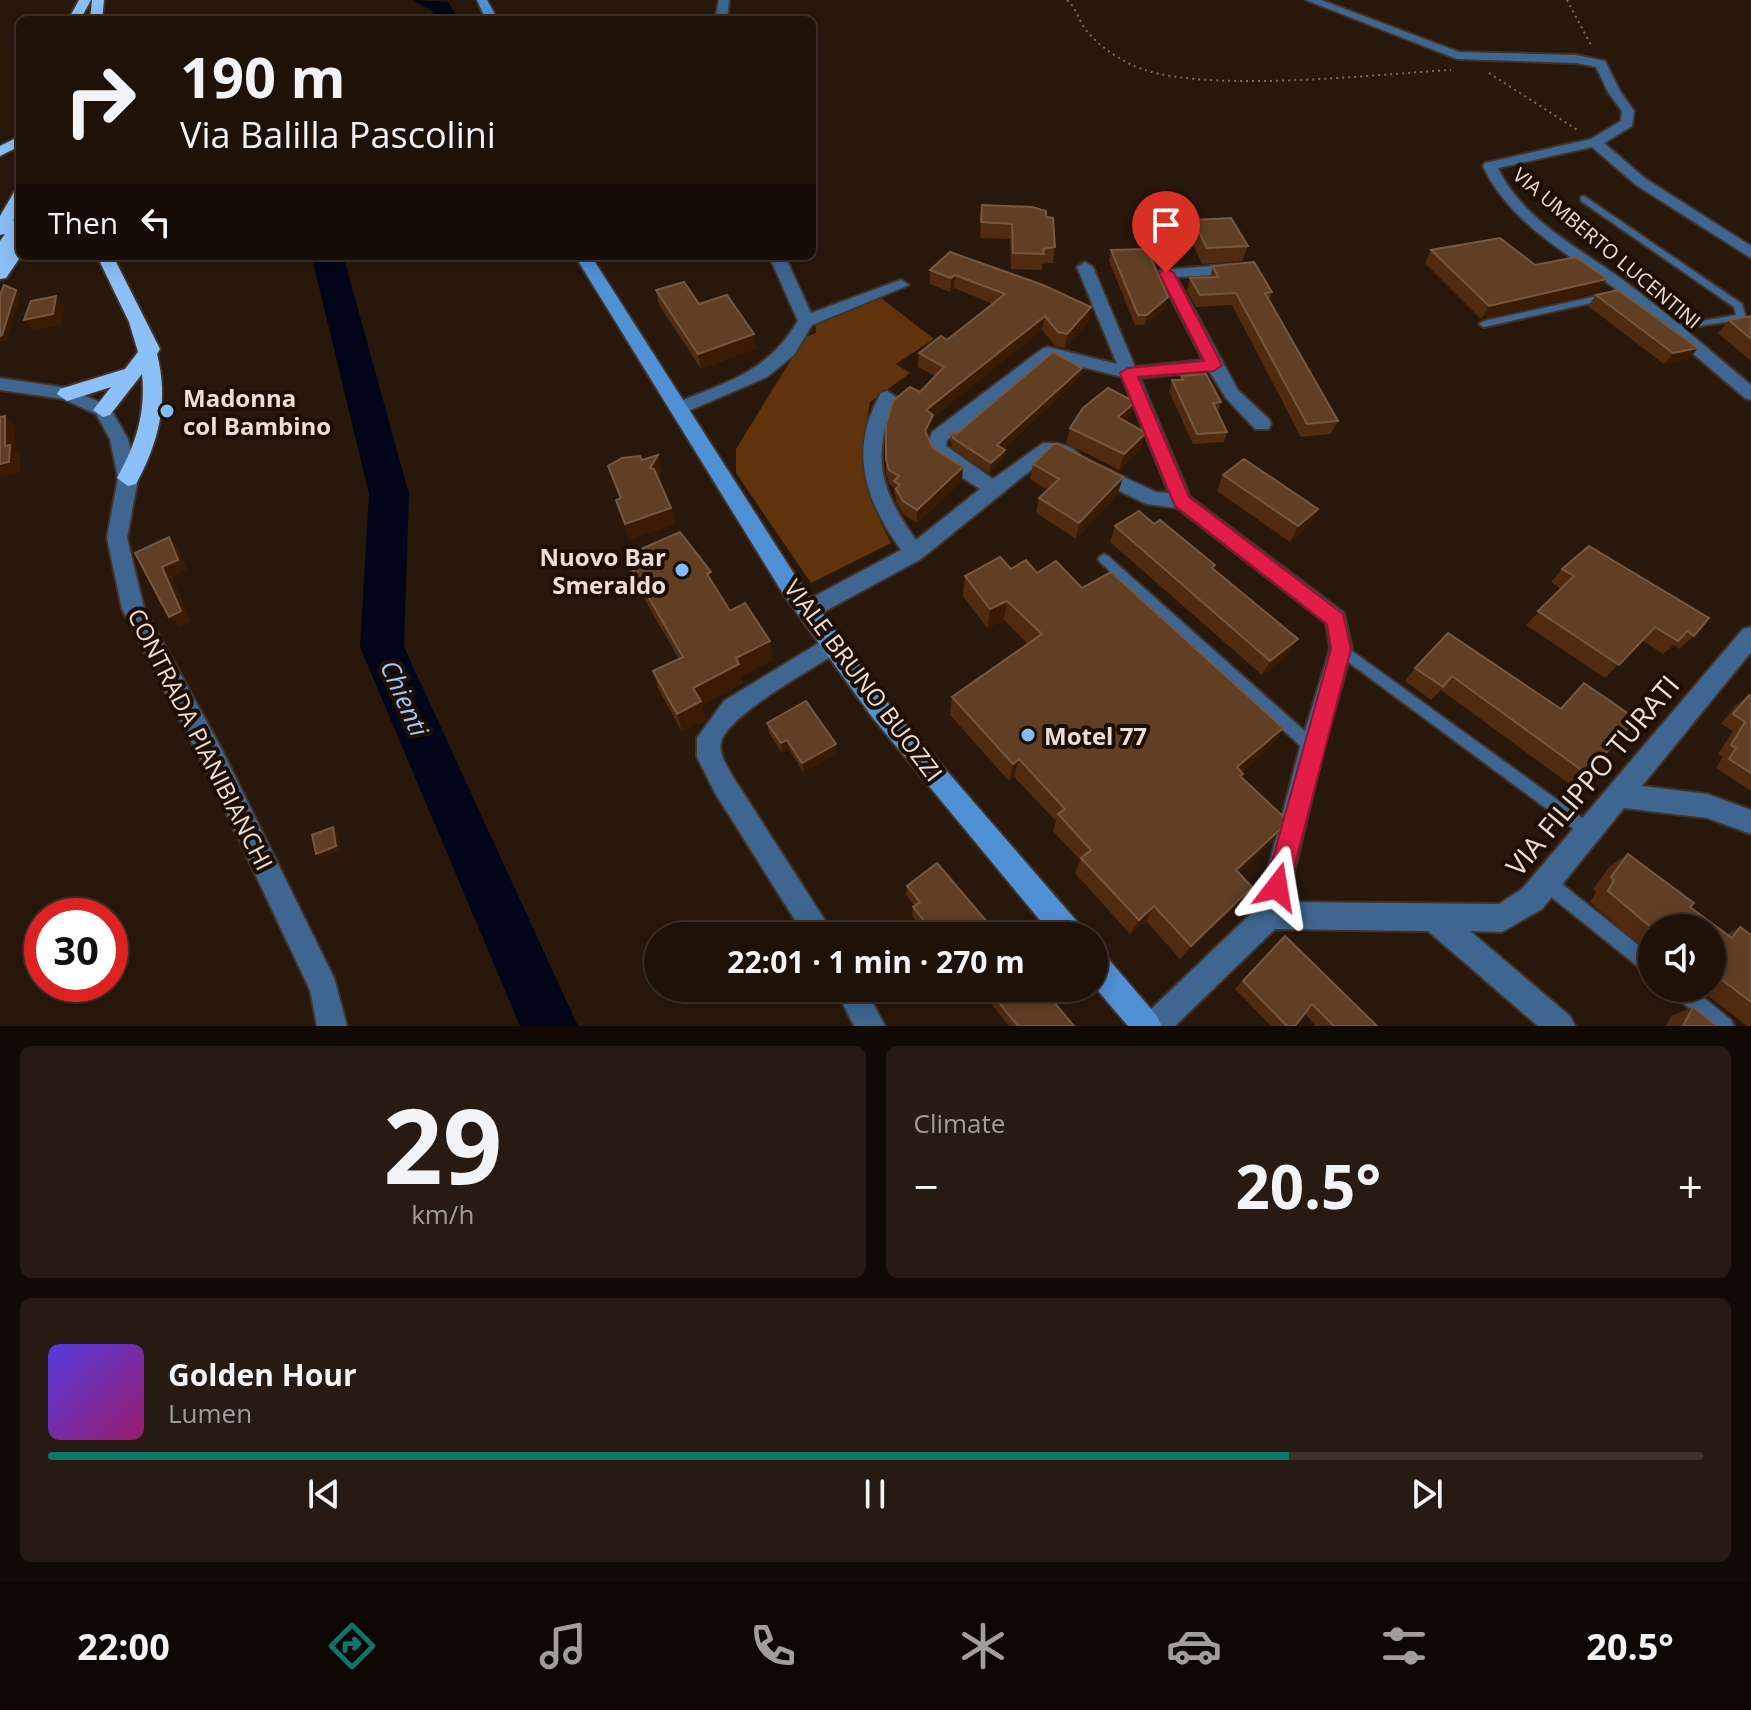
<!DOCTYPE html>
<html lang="en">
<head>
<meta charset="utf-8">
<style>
  body { margin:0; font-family:"Open Sans",sans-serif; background:#261a12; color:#f1f3f6; height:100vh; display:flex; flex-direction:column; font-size:30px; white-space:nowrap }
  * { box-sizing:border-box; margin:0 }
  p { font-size:26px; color:#a19d9c }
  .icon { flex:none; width:44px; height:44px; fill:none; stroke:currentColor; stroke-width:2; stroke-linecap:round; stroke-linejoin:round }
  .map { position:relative; height:1026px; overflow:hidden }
  .panel { display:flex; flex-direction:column; gap:20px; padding:20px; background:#100904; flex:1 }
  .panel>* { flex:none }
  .banner { position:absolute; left:16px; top:16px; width:800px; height:244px; border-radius:12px; box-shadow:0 4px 20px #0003,0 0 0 2px #3c3129; background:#1e1108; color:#f1f3f6; overflow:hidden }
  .controls { position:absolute; left:1638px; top:914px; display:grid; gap:16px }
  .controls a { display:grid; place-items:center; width:88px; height:88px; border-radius:50%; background:#1e1108; box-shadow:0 4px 20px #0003,0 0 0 2px #3c3129; font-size:40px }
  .speed { position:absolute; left:24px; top:898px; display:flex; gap:16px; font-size:40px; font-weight:700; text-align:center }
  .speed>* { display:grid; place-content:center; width:104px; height:104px; border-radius:50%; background:#1e1108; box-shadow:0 4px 20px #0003,0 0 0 2px #3c3129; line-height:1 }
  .speed .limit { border:12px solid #d22; background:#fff; color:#111 }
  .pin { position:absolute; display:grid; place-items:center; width:68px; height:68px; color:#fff; margin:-82px -34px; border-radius:50% 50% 50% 0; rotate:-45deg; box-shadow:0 0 8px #0007 }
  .pin .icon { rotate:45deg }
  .me { position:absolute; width:88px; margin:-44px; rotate:14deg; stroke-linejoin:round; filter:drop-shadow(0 0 6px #0008) }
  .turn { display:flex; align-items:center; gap:28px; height:168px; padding:0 32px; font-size:36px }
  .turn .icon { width:104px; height:104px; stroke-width:2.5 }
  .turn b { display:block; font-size:56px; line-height:68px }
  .then { display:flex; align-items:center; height:76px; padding:0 32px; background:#0003; gap:16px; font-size:30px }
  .big { font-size:60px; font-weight:700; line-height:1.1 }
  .panel .tile { flex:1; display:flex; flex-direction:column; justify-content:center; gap:12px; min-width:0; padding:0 28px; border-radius:12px; background:#261a12 }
  .panel .dial { align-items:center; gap:0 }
  .dial b { font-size:104px; line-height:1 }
  .song { display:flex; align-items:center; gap:24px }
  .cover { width:96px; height:96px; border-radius:12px; background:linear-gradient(135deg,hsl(250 70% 55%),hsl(320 70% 35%)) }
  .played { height:8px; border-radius:4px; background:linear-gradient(90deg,#0f766e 75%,#3c3129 75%) }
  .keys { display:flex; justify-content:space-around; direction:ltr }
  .heat { display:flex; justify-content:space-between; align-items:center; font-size:44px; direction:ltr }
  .panel .tiles { flex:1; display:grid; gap:20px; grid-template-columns:1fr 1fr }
  .tile:last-child { grid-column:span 2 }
  .trip { position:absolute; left:644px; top:922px; width:464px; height:80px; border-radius:40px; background:#1e1108; box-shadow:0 4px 20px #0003,0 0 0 2px #3c3129; font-weight:700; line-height:80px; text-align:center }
  .dock { display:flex; height:128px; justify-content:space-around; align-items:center; background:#0c0703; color:#a19d9c }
  .dock .icon { width:56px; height:56px }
  .dock .current { color:#0f766e }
  .dock b { font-size:36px; color:#f1f3f6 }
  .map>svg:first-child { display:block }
</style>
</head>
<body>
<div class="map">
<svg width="1751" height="1026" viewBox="0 0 1751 1026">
  <rect width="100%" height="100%" fill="#28170b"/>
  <!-- green -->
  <path fill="#60330c" d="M880 297 934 339 896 364 910 373 870 402C859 469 860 483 891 543L811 583 736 473V449L805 337 816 333 815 319Z"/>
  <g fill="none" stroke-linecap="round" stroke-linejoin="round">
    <!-- river -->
    <g fill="#000618" fill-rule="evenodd">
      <path d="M413 0 448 2 459 20H437L432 11Z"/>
      <path d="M317 256H347L345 262 409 494 404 647 578 1026H520L360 647 369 494 313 262Z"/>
    </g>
    <!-- service casing -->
    <g stroke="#433327" stroke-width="4">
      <g id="service">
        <path d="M1584 196 1742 304 1746 317 1744 319 1669 331V327L1673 326 1736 315 1734 307 1581 201V197Z"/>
        <path d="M1606 294 1609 295V299L1484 327 1479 324 1484 321Z"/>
        <path d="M1104 554 1108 556 1317 742 1319 747 1317 752 1312 754 1307 752 1100 562 1098 559 1100 556Z"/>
        <path d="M1341 643 1592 825 1595 830 1592 835 1587 837 1582 835 1336 653 1334 649 1336 645Z"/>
        <path d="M1546 874 1552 876 1652 956V975L1646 973 1540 888 1538 882 1540 876Z"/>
        <path d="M1669 988H1692L1731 1020 1734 1026H1711L1672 994Z"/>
      </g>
    </g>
    <!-- minor casing -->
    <g stroke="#433327" stroke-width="4">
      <g id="minor">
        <path d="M719 0H729L727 20H715Z"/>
        <path d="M1306 0H1321L1459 52 1576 55 1605 61 1620 91 1634 111 1632 126 1604 143 1646 179 1751 246V258L1636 185 1592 147 1498 168C1524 224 1590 253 1636 290 1675 320 1713 353 1751 385V400L1745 398C1704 364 1664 327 1622 294 1573 256 1510 225 1483 166L1485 163 1591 139 1621 121 1622 111 1608 92 1596 67 1576 63 1457 59Z"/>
        <path d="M769 256H785L811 313 895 282 901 280 909 285 812 325 794 355 767 377 684 413H672L669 409 672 405C726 381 765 375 798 321Z"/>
        <path d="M1085 262 1093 267 1135 367 1203 360 1158 273 1160 270 1237 264 1245 269 1237 274 1176 277 1238 390 1269 419 1271 424 1269 429H1255L1226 398 1209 371 1140 378 1190 497 1344 613 1352 649 1324 747 1287 902 1499 904 1522 889 1743 629 1751 627V652L1642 786 1707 794 1751 810V834L1707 818 1624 808 1542 909 1502 932 1470 931 1570 1016 1575 1026H1538L1428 931 1275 929 1175 1026H1139L1144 1016 1258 907 1300 747 1330 649 1326 623 1177 508 1146 504 1093 478 1090 473 1093 468 1100 466 1156 492 1169 493 1122 377 1051 359 947 440 946 446 993 479 1043 443C1057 443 1073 444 1081 457L1079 462 1072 464 1047 457 921 559 816 616 808 619 800 616 797 610 800 604 901 550C865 500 848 450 881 393L887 391 896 397C871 456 879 489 916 540L980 489 935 460 927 446 932 432 1042 349 1048 347 1117 364 1077 267Z"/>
        <path d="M832 635 840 637 843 644 840 651C814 668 729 714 721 742 718 754 727 766 733 777L835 936H805L715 793 697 757V738L724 701Z"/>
        <path d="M835 988H865L885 1026H854Z"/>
      </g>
    </g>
    <!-- tertiary casing -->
    <g stroke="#433327" stroke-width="4">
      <path id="tertiary" d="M0 378 67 388 109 406 128 439 138 478 127 538 144 608 221 748 334 978 347 1026H317L310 990 203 764 122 609 107 538 118 478 110 439 96 414 63 399 0 390Z"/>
    </g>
    <!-- secondary casing -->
    <g stroke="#433327" stroke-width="4">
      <g id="secondary">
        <path d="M477 0H487L498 20H486Z"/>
        <path d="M575 256H591L798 580 888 703 1081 926 1085 936H1053L872 717 782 592Z"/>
        <path d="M1094 950 1104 954 1157 1016 1162 1026H1128L1094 986Z"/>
      </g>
    </g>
    <!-- trunk casing -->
    <g stroke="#433327" stroke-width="4">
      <g id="trunk">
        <path d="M79 0H91L80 20H68Z"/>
        <path d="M92 0H104L102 20H90Z"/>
        <path d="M20 136V146L0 156V146Z"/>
        <path d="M20 190V209L13 221 20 218 17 241 20 240 21 256 6 278 0 279V241L5 234 0 235V216L14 192Z"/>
        <path d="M97 256H113L160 349 157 354C169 401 159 442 136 484L128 486 117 478C136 444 146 413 142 374L110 415 103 417 93 410 111 387 67 401 57 394 60 389 125 369 138 352 129 322Z"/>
      </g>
    </g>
    <!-- path -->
    <g stroke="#7c6d62" stroke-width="2" stroke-dasharray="2 4" stroke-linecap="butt">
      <path d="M1067 0C1077 9 1078 20 1086 30 1097 44 1114 56 1130 64 1191 96 1376 74 1451 70"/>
      <path d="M1567 0 1592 47"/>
      <path d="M1489 73 1579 131"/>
    </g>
    <!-- service -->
    <use href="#service" fill="#3f6690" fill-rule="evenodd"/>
    <!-- minor -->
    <use href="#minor" fill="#3f6690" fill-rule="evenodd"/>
    <!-- tertiary -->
    <use href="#tertiary" fill="#3f6690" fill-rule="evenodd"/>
    <!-- secondary -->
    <use href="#secondary" fill="#5091d5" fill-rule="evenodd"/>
    <!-- trunk -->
    <use href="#trunk" fill="#8cc0f8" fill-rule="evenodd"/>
  </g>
  <!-- wall -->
  <g fill="#502b0f">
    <path d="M982 205 1046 217 1055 247 1053 263 1042 264V270L1011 269 1010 239 980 238Z"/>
    <path d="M1193 220 1248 246 1242 261 1202 264 1189 235Z"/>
    <path d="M1111 250 1165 308 1144 325H1135L1109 261Z"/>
    <path d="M1431 250 1535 265 1598 292 1481 319 1425 263Z"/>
    <path d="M950 252 1089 321 1065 348 1055 346 1042 330 932 418V428L928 437 933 448 962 481 917 523 903 514 896 502V496L894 494V487L889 484 886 473V424L935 376 918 367 919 353 947 340 993 304 954 288 950 292 930 284V270Z"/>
    <path d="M1213 266 1272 292 1269 301 1338 421 1331 434 1301 437 1232 305 1196 307 1187 291 1190 278 1210 277Z"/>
    <path d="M656 290 699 304 754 334 756 349 701 369 659 305Z"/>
    <path d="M1596 295 1689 359 1664 364 1588 306Z"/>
    <path d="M1751 316V361L1718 333 1729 320Z"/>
    <path d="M1082 368 1079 378 1003 449V460L989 473 952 448 950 441 951 431 956 434Z"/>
    <path d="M1181 376 1221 402 1218 412 1227 432 1224 442 1193 444 1169 391 1172 380H1180Z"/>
    <path d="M1130 418 1126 422 1141 449 1119 470 1066 443 1070 428Z"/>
    <path d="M642 460 662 471 658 477 671 508 675 524 630 539 616 500 620 499 608 466Z"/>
    <path d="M1033 464 1123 477 1118 493 1076 539 1036 513 1039 498 1048 490 1030 479Z"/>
    <path d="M1223 475 1310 525 1290 542 1217 491Z"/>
    <path d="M1154 524 1215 565 1213 569 1289 654 1262 675 1110 542 1115 526Z"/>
    <path d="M625 556 713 584 730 611 773 660 741 676 743 683 702 705 706 720 682 732 659 690 653 671 679 659 631 576Z"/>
    <path d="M1011 569 1037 573 1082 588 1283 728 1271 746 1241 772 1243 774 1241 777 1272 842 1238 873 1252 887 1240 902 1180 959 1146 921 1130 934 1075 873 1080 860 1053 831 1056 821 1014 777 1009 781 950 715 952 697 1028 644 1004 620 987 628 963 596 965 576Z"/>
    <path d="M1562 569 1694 636 1679 649 1674 645 1663 654 1642 640 1605 678 1526 625 1561 589 1551 582Z"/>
    <path d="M1448 633 1560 708 1584 683 1587 774 1572 786 1441 690 1431 700 1405 681 1415 668Z"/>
    <path d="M1749 695 1751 697V791L1716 768 1723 757 1718 754 1733 731 1721 724 1736 705Z"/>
    <path d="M767 723 837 753 803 772 789 749 782 753 769 733Z"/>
    <path d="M1628 854 1690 907 1727 934 1740 927 1751 935V1026H1747L1698 988H1712V928H1652V956L1590 902 1596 892 1593 889 1610 866Z"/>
    <path d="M907 886 999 936H928L912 916 913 907 915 906 906 895Z"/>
    <path d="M1285 936 1377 1026H1316L1305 1014 1295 1026H1271L1235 989Z"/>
    <path d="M979 988H1042L1074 1026H1009Z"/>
    <path d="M1693 1007 1717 1026H1666L1671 1016Z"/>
  </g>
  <!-- shaded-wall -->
  <g fill="#391b04">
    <path d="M955 275 954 288 950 292 951 278Z"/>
    <path d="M1607 279 1598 292 1481 319 1489 306Z"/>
    <path d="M16 290 21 295 6 341 0 342V336Z"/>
    <path d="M56 296 65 306 61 325 32 331 24 320Z"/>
    <path d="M1168 297 1165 308 1144 325 1147 315Z"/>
    <path d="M1091 307 1089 321 1065 348 1067 334Z"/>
    <path d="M1045 316 1042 330 932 418V428L924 445 926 410Z"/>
    <path d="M754 334 756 349 701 369 698 354Z"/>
    <path d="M1698 348 1689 359 1664 364 1673 353Z"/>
    <path d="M1082 368 1079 378 996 455 997 445Z"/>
    <path d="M1135 402 1130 418 1114 433 1118 417Z"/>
    <path d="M5 416 15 427V450L20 455V472L0 478V464L5 446Z"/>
    <path d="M1146 433 1141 449 1119 470 1124 454Z"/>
    <path d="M1005 450 1003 460 989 473 991 463Z"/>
    <path d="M658 455 662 471 654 484 650 468Z"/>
    <path d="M963 467 962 481 917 523V510Z"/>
    <path d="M1123 477 1118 493 1076 539 1079 523Z"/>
    <path d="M671 508 675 524 630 539 625 524Z"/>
    <path d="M1318 509 1310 525 1290 542 1298 526Z"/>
    <path d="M169 537 178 548 187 570 172 577 191 621 179 627 169 617 162 567Z"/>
    <path d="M1007 601 1004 620 987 628 990 609Z"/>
    <path d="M1298 639 1289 654 1262 675 1270 661Z"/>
    <path d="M770 641 773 660 741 676 743 683 702 705 706 720 682 732 677 714 693 688 736 658Z"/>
    <path d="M1283 728 1271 746 1226 784 1237 767Z"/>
    <path d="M787 740 789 749 782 753 781 743Z"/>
    <path d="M836 744 837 753 803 772 802 763Z"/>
    <path d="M1019 759 1014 777 1009 781 1013 764Z"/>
    <path d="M1284 826 1272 842 1225 885 1236 870Z"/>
    <path d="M333 827 338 831 341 850 320 858 316 854Z"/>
    <path d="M1252 887 1240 902 1180 959 1191 946Z"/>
    <path d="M1154 906 1146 921 1130 934 1139 920Z"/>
  </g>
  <!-- building -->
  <g fill="#603f24" stroke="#765840" stroke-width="2">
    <path d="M982 205 1032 207 1046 211V217L1053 218 1055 247 1043 249 1044 254 1013 253 1012 224 981 222Z"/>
    <path d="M1231 218 1248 246 1207 248 1193 220Z"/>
    <path d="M1500 238 1535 265 1576 257 1607 279 1489 306 1431 250Z"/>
    <path d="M1147 249 1168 297 1147 315H1138L1111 250Z"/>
    <path d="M950 252 1043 285 1091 307 1067 334 1058 332 1045 316 926 410 933 415 925 431 933 448 963 467 917 510 903 501 896 489 900 485 894 481 899 476 889 470 886 459V424L893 401 910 387 920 392 944 367 919 353 941 336 947 340 1005 294 955 275 951 278 930 270Z"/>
    <path d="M1254 262 1272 292 1265 293 1338 421 1307 424 1236 293 1200 295 1190 278 1218 277 1213 266Z"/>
    <path d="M684 282 699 304 727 295 754 334 698 354 656 290Z"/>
    <path d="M4 285 16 290 2 335 0 336V295Z"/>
    <path d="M1618 290 1698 348 1673 353 1596 295Z"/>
    <path d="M56 296 53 314 24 320 31 301Z"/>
    <path d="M1751 316V339L1729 320Z"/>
    <path d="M1053 352 1082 368 997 445 1005 450 991 463 953 438 951 431 956 434Z"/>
    <path d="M1206 374 1221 402 1213 403 1227 432 1197 434 1172 380H1183L1181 376Z"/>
    <path d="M1108 388 1135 402 1118 417 1146 433 1124 454 1070 428 1083 408Z"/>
    <path d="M5 416V446L10 445 9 462 0 464V417Z"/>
    <path d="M1053 444H1058L1123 477 1079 523 1039 498 1059 479 1033 464Z"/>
    <path d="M658 455 650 468 654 469 671 508 625 524 616 500 621 498 608 466 622 458 640 456 642 460Z"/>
    <path d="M1244 459 1318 509 1298 526 1223 475Z"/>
    <path d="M1139 511 1154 524 1160 520 1215 565 1212 568 1298 639 1270 661 1115 526Z"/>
    <path d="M680 532 711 572 707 574 730 611 745 603 770 641 736 658 739 664 693 688 701 701 677 714 653 671 683 657 625 556Z"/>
    <path d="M169 537 178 560 162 567 181 611 169 617 135 553Z"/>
    <path d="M1589 546 1709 618 1694 636 1687 631 1678 641 1655 627 1619 665 1538 611 1574 576 1562 569Z"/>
    <path d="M1000 557 1011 569 1026 560 1037 573 1056 561 1082 588 1111 572 1283 728 1237 767 1243 774 1240 776 1286 819 1284 826 1236 870 1252 887 1191 946 1154 906 1139 920 1081 858 1091 850 1058 814 1065 809 1019 759 1013 764 952 697 1042 634 1007 601 990 609 965 576Z"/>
    <path d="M1448 633 1561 709 1584 683 1636 719 1587 774 1452 676 1443 687 1415 668Z"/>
    <path d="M1749 695 1751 697V773L1729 759 1736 748 1731 745 1745 722 1733 714Z"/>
    <path d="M806 701 836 744 802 763 787 740 781 743 767 723Z"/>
    <path d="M333 827 336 846 316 854 312 835Z"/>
    <path d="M1628 854 1694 903 1690 907 1732 938 1740 927 1751 935V1002L1712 972V928H1652L1608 891 1614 880 1611 877Z"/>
    <path d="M937 863 999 936H936L913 907 920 902 907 886Z"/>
    <path d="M1285 936 1377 1026H1334L1312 1004 1295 1026H1287L1243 981Z"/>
    <path d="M987 988H1042L1074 1026H1018Z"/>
    <path d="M1693 1007 1717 1026H1683Z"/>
  </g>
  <!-- route -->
  <path fill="#e11d48" stroke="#92132f" stroke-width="2" d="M1166 268 1174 273 1222 365 1214 371 1138 377 1189 497 1343 614 1351 649 1289 887 1285 896 1277 899 1268 896 1265 887 1331 649 1327 624 1175 506 1120 373 1128 368 1204 361 1159 273Z"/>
  <!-- markers -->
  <g fill="#83bcfa" stroke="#1e0e03" stroke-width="3">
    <circle cx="167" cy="411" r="8"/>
    <circle cx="682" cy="570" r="8"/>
    <circle cx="1028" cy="735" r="8"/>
  </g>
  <g text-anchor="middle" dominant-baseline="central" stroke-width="8" stroke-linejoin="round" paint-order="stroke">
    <!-- far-street labels -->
    <g font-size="20" fill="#ebded6" stroke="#1e0e03">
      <text transform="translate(1607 248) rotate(40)">VIA UMBERTO LUCENTINI</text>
    </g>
    <!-- poi labels -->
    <g font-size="24" font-weight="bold" fill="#ebded6" stroke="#1e0e03" text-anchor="start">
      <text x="183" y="397">Madonna<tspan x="183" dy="28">col Bambino</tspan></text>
      <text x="666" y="556" text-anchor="end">Nuovo Bar<tspan x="666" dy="28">Smeraldo</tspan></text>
      <text x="1044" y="735">Motel 77</text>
    </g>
    <!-- street labels -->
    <g font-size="24" fill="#ebded6" stroke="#1e0e03">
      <text transform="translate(864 680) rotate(53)">VIALE BRUNO BUOZZI</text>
      <text transform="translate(201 739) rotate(63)">CONTRADA PIANIBIANCHI</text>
    </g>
    <!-- water labels -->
    <g font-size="26" font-style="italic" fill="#9acafe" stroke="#1e0e03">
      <text transform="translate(405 698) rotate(66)">Chienti</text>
    </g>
    <!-- near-street labels -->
    <g font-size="28" fill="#ebded6" stroke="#1e0e03">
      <text transform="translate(1592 775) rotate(-50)">VIA FILIPPO TURATI</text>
    </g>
  </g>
</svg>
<div class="controls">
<a><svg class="icon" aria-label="sound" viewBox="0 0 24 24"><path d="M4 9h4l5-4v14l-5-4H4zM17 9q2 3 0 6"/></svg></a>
</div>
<div class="speed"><div class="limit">30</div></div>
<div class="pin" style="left:1166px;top:273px;background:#d93025"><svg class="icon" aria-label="arrive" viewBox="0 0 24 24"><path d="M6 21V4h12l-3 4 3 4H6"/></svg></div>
<svg class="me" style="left:1277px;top:887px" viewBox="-20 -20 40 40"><path d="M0-17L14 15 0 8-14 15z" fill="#e11d48" stroke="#fff" stroke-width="4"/></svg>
<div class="trip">22:01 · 1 min · 270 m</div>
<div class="banner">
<div class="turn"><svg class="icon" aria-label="right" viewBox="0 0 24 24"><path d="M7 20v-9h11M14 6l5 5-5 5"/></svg><div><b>190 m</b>Via Balilla Pascolini</div></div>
<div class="then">Then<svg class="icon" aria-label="left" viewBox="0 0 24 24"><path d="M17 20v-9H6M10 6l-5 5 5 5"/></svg></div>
</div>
</div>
<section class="panel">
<div class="tiles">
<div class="tile dial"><b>29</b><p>km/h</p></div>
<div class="tile"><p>Climate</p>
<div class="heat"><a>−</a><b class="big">20.5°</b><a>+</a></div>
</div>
<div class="tile">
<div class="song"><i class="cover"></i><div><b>Golden Hour</b><p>Lumen</p></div></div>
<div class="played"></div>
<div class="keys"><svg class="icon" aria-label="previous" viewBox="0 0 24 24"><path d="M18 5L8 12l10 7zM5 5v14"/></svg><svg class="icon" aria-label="pause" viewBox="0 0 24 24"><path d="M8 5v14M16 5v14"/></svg><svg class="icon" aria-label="next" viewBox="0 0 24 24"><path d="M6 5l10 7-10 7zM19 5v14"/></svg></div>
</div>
</div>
</section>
<nav class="dock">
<b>22:00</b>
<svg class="icon current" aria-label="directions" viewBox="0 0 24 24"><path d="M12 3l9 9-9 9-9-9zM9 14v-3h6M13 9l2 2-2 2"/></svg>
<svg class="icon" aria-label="music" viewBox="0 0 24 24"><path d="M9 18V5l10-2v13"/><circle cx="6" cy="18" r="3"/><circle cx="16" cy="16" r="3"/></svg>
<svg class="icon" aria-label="phone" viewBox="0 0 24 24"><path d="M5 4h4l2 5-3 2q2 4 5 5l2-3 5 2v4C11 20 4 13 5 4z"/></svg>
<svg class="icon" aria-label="climate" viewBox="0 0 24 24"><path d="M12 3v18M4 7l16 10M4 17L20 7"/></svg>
<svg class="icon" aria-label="car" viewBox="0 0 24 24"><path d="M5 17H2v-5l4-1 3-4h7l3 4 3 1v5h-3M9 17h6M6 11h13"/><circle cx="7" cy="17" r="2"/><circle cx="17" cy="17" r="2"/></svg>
<svg class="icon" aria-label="filters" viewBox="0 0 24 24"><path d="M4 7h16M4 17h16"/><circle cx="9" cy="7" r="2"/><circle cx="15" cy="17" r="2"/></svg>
<b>20.5°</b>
</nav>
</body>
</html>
